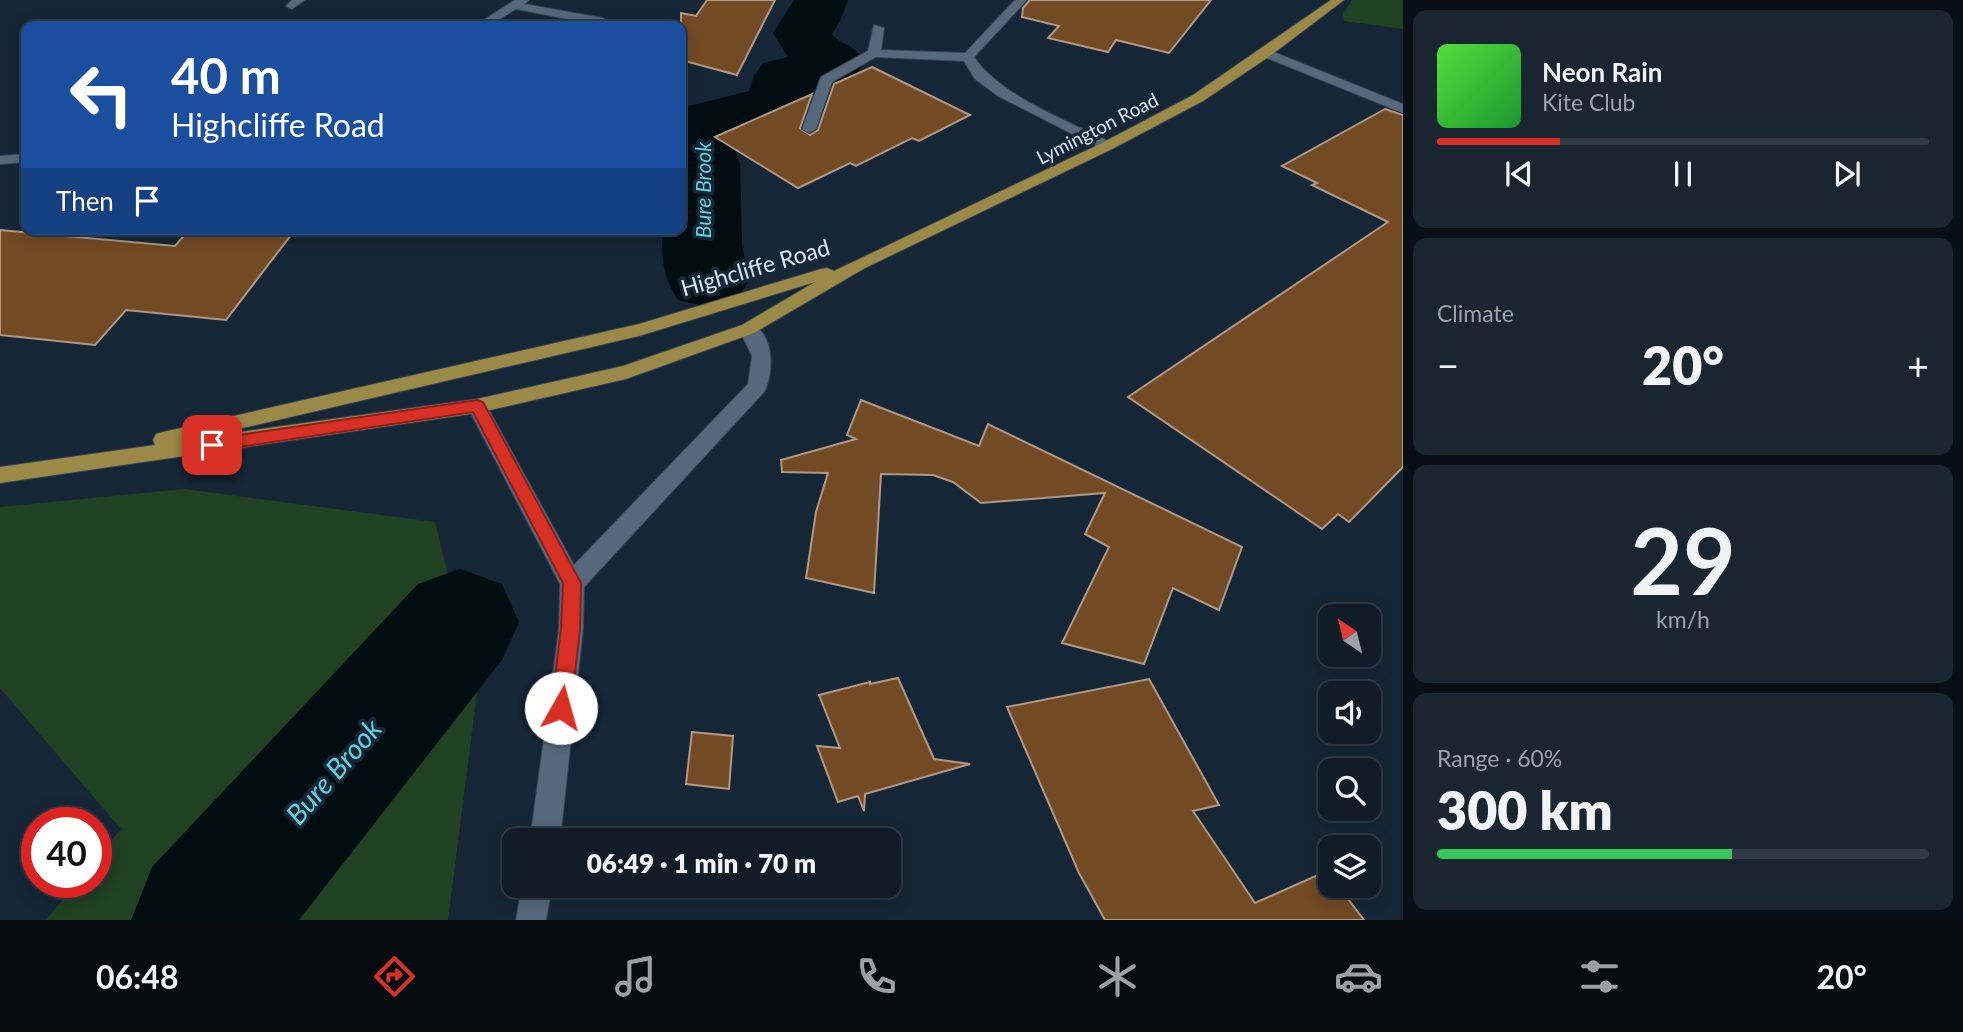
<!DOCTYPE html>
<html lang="en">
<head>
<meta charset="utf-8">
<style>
  body { margin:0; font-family:Lato,sans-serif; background:#192530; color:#f1f3f6; height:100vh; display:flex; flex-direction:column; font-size:26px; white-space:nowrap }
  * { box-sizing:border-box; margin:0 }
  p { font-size:23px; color:#9ca1a8 }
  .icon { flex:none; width:38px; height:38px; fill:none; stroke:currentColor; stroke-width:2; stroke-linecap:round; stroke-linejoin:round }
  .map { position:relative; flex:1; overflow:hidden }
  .drawer { display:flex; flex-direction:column; gap:10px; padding:10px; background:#090f16; width:560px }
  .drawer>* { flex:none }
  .banner { position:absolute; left:21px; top:21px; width:665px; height:214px; border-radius:14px; box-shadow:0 4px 18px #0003,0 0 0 2px #303a45; background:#1a4fa0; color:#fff; overflow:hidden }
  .needle { width:46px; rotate:325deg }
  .fabs { position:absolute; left:1318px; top:604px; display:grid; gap:14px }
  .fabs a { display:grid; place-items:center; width:63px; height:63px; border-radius:14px; background:#101c28; box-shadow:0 4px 18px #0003,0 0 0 2px #303a45; font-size:35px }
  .speed { position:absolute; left:21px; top:807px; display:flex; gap:14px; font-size:35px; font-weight:700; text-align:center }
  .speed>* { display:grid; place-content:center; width:91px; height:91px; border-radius:50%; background:#101c28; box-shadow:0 4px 18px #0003,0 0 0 2px #303a45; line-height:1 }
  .speed .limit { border:10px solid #d22; background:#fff; color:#111 }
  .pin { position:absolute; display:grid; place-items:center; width:60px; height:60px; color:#fff; margin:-30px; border-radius:14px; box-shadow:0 4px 10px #0006 }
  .me { position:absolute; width:77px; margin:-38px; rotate:7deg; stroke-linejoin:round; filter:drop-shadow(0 0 5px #0008) }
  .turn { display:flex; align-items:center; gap:24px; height:147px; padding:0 35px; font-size:32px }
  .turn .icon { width:91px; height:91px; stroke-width:2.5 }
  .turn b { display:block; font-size:49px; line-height:60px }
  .then { display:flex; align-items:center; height:66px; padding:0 35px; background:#0003; gap:14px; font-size:26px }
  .big { font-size:52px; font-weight:800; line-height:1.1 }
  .drawer .card { flex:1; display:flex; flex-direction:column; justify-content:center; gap:10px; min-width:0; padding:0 24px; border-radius:14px; background:#192530 }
  .drawer .dial { align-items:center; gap:0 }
  .dial b { font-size:91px; line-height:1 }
  .song { display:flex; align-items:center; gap:21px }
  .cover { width:84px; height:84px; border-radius:10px; background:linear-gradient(135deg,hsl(110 70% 55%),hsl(130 70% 35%)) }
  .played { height:7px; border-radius:4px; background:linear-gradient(90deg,#d93025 25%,#303a45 25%) }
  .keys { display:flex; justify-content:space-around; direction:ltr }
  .heat { display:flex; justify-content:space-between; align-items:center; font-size:38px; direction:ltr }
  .charge { height:10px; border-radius:5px; background:linear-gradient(90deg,#34c759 60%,#303a45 0) }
  .trip { position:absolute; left:502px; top:828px; width:399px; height:70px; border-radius:14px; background:#101c28; box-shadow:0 4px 18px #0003,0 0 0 2px #303a45; font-weight:800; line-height:70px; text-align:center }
  .dock { display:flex; height:112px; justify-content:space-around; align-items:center; background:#060b10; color:#9ca1a8 }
  .dock .icon { width:49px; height:49px }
  .dock .on { color:#d93025 }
  .dock b { font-size:32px; color:#f1f3f6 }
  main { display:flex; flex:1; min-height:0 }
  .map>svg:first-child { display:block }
</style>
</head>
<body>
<main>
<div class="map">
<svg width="1403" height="920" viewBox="0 0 1403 920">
  <rect width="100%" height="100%" fill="#152636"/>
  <!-- green -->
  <g fill="#204122">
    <path d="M1352 0H1403V29L1344 21 1343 14Z"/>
    <path d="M184 489 435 522 477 693 448 920H46L77 882H96V859L121 829 0 688V507Z"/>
  </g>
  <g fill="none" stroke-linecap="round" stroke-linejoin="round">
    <!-- river -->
    <g fill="#000e11" fill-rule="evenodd">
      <path d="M794 0H848L840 21 832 34C841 46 852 42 864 60 857 82 834 86 813 90 811 99 809 110 801 116 789 127 751 135 735 137L734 148 740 163 742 244 749 281 736 300 707 307 678 300C662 275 661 258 663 229H681V114L689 106 749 91 754 76 763 63 788 57 773 33Z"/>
      <path d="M460 569 502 584 519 622 502 660 299 920H131L152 867 418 584Z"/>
    </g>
  </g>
  <!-- building -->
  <g fill="#724a23" stroke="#af9885" stroke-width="2">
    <path d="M707 0H775L737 75 681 60V13L696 16Z"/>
    <path d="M1030 0H1211L1169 53 1116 40 1108 52 1048 38 1059 26 1022 17 1023 8Z"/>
    <path d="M872 67 970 115 919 141 912 138 856 166 850 163 798 188 715 137 812 94 800 128 810 135 818 130 834 84Z"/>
    <path d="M1385 109 1403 115V467L1349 522 1338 514 1322 529 1128 397 1388 222 1312 185 1317 183 1282 166Z"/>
    <path d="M216 229 291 235 226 320 126 310 95 345 0 335V230L175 246 188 231 211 233Z"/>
    <path d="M861 400 979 446 988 424 1242 547 1219 610 1173 588 1144 664 1062 643 1109 547 1085 534 1105 493 981 503 953 482 933 475 881 474 874 593 806 578 816 512 828 473 782 472 781 460 856 439 847 435Z"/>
    <path d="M898 678 934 759 970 764 865 794 864 811 858 796 838 802 817 746 840 748 819 695 870 682V684Z"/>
    <path d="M1149 679 1219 805 1193 811 1255 903 1327 871 1330 886H1338L1364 920H1105L1079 873 1007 707Z"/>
    <path d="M692 732 733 736 729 789 686 784Z"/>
  </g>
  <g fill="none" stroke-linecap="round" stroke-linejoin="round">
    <!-- minor casing -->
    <g stroke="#364250" stroke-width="2">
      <g id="minor">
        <path d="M292 0H305L292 9 286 6Z"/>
        <path d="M515 0H529L524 4 603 18 609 22 603 26 516 9 488 26H474Z"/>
        <path d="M1015 0H1027L974 57C1000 96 1070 122 1112 143L1114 146 1112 149H1102L998 96 975 79 964 61 876 57 832 82 816 129 809 133 802 129 821 77 868 51 874 25 884 28 881 50 965 53Z"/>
        <path d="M1266 49 1403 104V113L1262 56 1260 53Z"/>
        <path d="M26 154V162L0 164V156Z"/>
        <path d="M748 323C774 330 775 372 764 392L584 587 583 629 560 840H530L559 629 560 584 467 406 470 401 477 399 484 401 574 565 748 384 752 356 739 329 742 325Z"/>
        <path d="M522 886H552L546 920H516Z"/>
      </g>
    </g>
    <!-- major casing -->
    <g stroke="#364250" stroke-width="2">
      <path id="major" d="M1331 0H1344L1270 56 1203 101 1112 149 865 268 754 333 626 379 477 413 0 483V467L155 445 153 440 156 434 163 432 639 324 821 269 827 268 834 271 1102 143 1193 95ZM815 282 742 325 623 366 477 399 204 437 639 336Z"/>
    </g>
    <!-- minor -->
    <use href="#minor" fill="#56697c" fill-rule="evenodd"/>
    <!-- major -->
    <use href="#major" fill="#9a8947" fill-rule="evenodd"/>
  </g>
  <!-- route -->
  <path fill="#d93025" stroke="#8d1f18" stroke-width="2" d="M477 400 483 402 581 583 580 629 571 708 568 715 561 718 554 715 551 708 561 629 563 583 473 412 212 451 204 445 212 439Z"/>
  <g text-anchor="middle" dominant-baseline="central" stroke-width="7" stroke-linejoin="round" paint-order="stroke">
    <!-- far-street labels -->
    <g font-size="19" fill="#dae5f0" stroke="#152636">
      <text transform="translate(1097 128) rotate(-27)">Lymington Road</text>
    </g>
    <!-- far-water labels -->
    <g font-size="21" font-style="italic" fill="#5ed3e2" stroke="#152636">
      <text transform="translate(702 190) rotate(-90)">Bure Brook</text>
    </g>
    <!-- street labels -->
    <g font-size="23" fill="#dae5f0" stroke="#152636">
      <text transform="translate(755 267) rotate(-16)">Highcliffe Road</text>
    </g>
    <!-- near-water labels -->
    <g font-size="28" font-style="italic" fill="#5ed3e2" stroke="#152636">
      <text transform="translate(333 771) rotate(-49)">Bure Brook</text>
    </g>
  </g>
</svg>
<div class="fabs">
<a><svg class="needle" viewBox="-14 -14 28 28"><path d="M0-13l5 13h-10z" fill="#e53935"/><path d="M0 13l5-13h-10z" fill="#9ca1a8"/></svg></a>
<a><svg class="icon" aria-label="sound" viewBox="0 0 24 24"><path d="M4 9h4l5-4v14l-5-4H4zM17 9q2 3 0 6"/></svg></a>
<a><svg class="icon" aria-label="search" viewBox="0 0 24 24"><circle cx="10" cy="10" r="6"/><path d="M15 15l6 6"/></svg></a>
<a><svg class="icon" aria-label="layers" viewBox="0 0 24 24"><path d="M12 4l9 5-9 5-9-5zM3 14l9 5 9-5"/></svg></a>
</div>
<div class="speed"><div class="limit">40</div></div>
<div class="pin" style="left:212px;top:445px;background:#d93025"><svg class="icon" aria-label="arrive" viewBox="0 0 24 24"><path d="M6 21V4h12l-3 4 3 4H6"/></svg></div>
<svg class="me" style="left:561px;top:708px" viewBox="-20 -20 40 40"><circle r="19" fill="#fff"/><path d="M0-13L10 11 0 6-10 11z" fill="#d93025"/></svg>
<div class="trip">06:49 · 1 min · 70 m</div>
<div class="banner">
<div class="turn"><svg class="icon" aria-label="left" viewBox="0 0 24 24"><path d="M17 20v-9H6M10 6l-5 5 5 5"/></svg><div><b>40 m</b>Highcliffe Road</div></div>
<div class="then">Then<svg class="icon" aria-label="arrive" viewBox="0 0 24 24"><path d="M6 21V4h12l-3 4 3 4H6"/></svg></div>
</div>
</div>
<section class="drawer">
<div class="card">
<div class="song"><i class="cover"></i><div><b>Neon Rain</b><p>Kite Club</p></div></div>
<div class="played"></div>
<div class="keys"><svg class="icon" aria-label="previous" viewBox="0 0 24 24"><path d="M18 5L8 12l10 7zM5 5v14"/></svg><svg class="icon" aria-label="pause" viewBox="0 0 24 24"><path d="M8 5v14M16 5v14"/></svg><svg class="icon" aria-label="next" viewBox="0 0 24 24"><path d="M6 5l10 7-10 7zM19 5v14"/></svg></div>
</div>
<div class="card"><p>Climate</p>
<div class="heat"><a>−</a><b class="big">20°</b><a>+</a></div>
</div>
<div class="card dial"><b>29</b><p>km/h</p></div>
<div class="card"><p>Range · 60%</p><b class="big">300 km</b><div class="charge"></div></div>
</section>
</main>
<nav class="dock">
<b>06:48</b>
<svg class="icon on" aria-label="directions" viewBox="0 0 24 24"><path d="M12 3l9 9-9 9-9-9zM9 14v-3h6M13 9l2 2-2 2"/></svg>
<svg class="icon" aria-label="music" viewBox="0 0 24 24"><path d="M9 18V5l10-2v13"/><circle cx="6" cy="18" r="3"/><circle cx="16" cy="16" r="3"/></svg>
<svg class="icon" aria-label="phone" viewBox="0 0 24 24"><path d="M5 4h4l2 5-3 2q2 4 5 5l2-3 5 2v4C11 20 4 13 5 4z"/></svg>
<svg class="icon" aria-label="climate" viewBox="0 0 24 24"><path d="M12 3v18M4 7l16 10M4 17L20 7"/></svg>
<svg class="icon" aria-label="car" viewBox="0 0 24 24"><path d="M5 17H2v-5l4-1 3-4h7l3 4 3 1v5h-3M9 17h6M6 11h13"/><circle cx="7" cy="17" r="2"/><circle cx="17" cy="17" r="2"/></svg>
<svg class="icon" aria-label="filters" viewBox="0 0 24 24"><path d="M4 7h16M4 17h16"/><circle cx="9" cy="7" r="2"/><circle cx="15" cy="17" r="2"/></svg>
<b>20°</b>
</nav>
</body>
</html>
